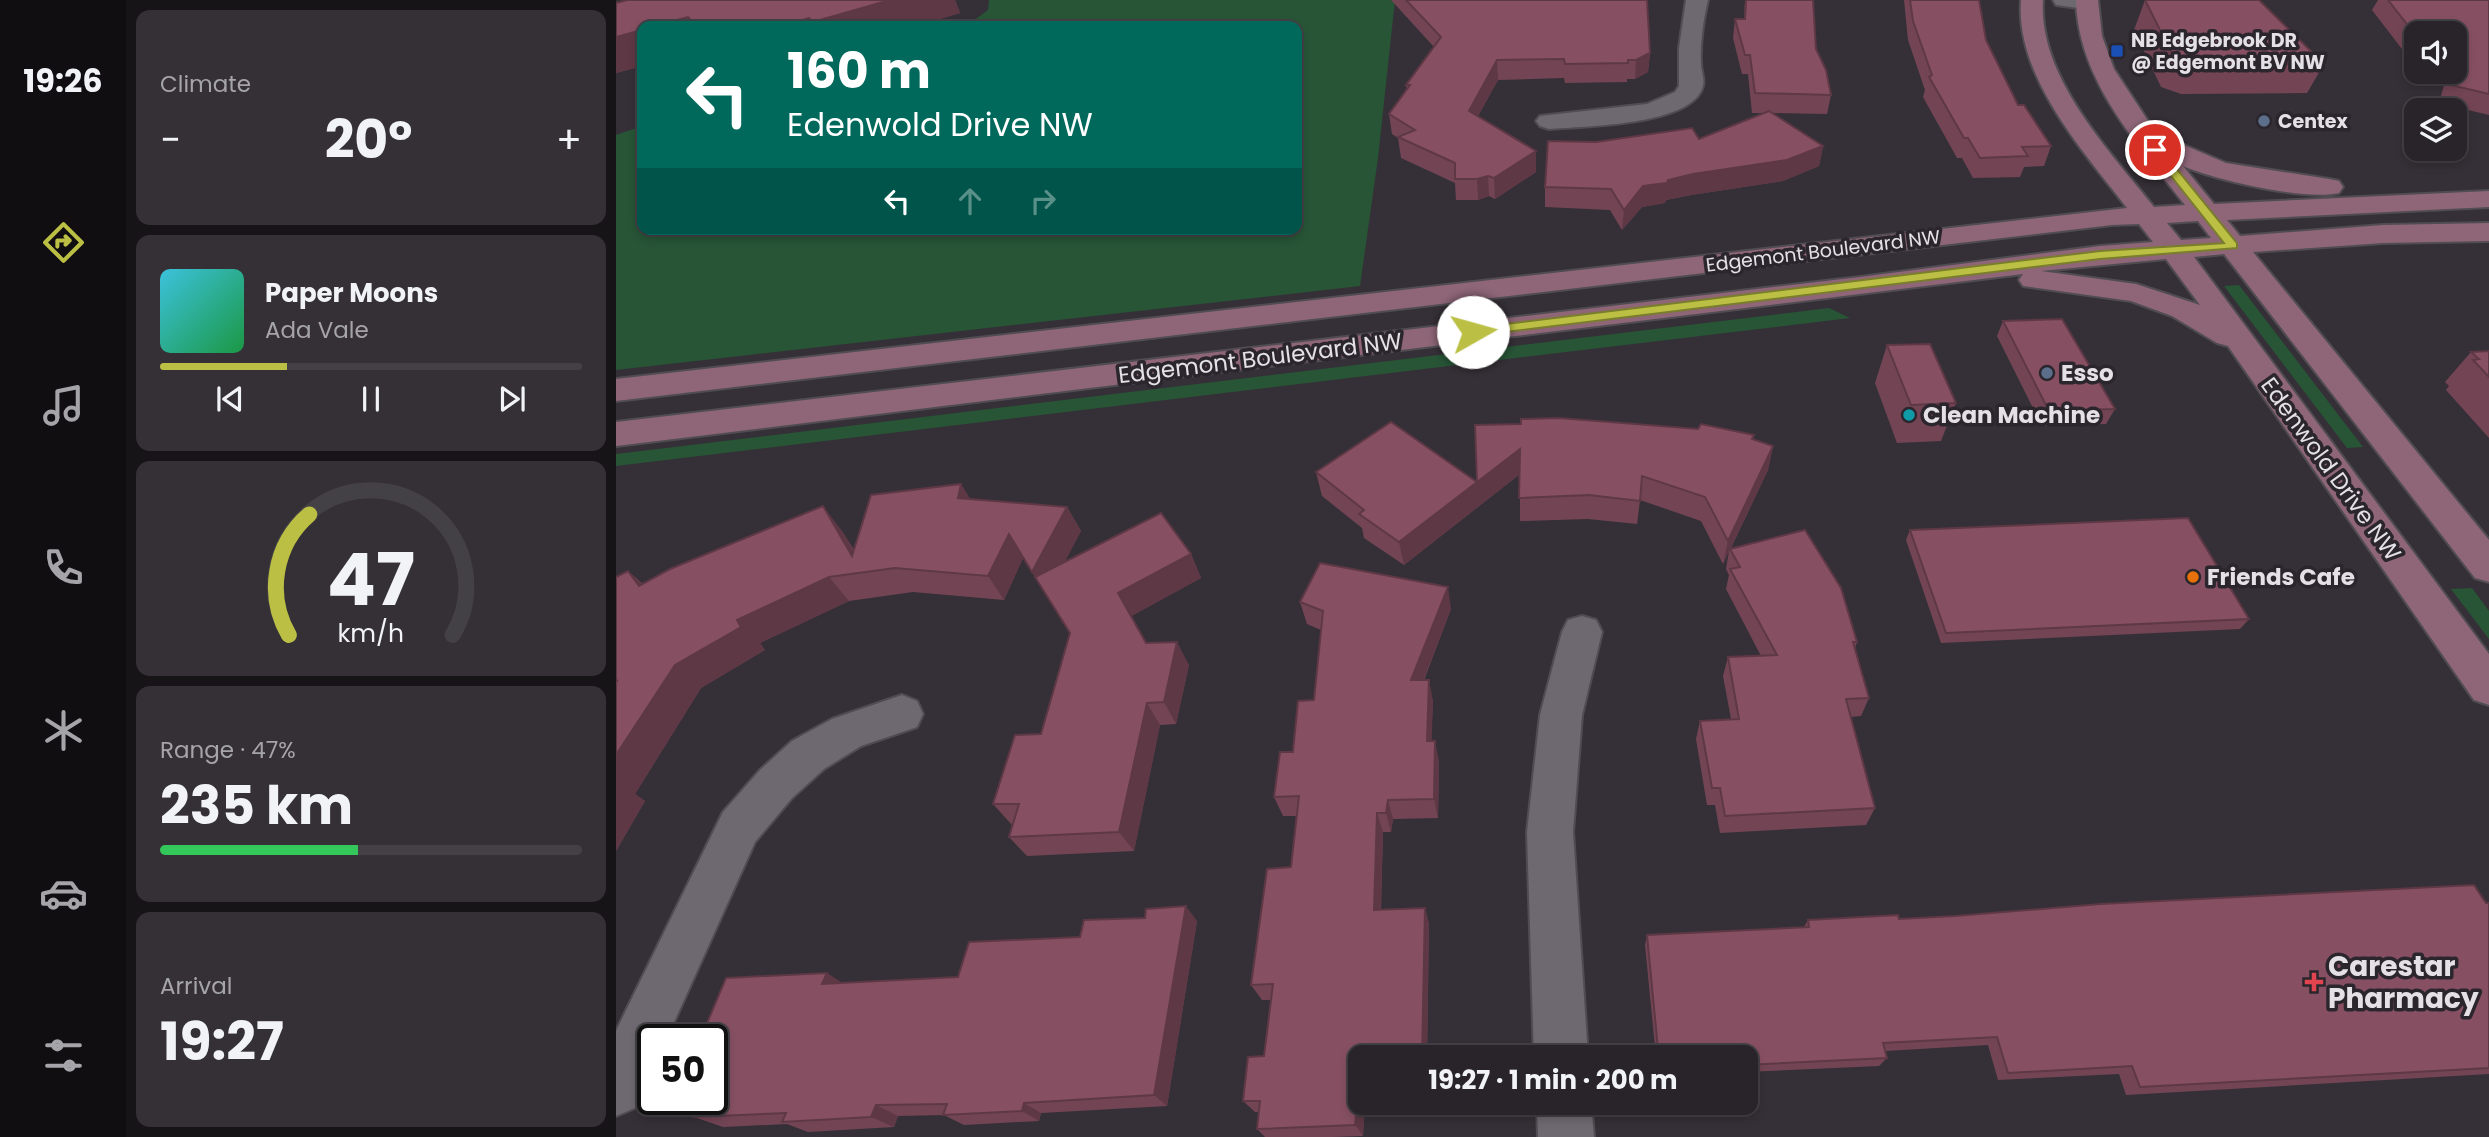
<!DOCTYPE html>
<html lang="en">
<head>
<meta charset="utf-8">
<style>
  body { margin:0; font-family:Poppins,sans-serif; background:#343035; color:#f1f3f6; height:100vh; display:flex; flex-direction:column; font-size:26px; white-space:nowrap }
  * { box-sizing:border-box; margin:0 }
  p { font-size:23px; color:#a5a4a8 }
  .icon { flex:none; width:38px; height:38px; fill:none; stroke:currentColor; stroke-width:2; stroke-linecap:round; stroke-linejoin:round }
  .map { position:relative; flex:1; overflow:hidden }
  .details { display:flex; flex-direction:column; gap:10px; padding:10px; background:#161417; width:490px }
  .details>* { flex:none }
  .top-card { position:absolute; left:21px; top:21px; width:665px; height:214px; border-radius:14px; box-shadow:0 4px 10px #0003,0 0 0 2px #444146; background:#00695c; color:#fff; overflow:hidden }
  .fabs { position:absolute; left:1788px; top:21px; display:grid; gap:14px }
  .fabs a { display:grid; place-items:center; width:63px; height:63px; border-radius:14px; background:#282429; box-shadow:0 4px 10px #0003,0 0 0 2px #444146; font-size:35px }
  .speed { position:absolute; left:21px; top:1024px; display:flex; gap:14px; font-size:35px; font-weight:700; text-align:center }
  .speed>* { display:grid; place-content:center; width:91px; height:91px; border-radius:50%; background:#282429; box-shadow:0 4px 10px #0003,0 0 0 2px #444146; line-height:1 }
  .speed .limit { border:4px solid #111; border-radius:10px; background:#fff; color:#111 }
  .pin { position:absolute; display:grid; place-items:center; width:60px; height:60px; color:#fff; margin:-30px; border:4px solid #fff; border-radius:50%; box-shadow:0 2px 7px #0007 }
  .me { position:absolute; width:77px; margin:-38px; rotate:83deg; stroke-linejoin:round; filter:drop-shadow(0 0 5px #0008) }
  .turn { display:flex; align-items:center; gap:24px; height:147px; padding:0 35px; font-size:32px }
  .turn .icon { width:91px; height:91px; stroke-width:2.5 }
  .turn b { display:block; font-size:49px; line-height:60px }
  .lanes { display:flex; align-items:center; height:66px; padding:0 35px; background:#0003; justify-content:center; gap:35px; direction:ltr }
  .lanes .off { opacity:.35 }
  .big { font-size:52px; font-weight:700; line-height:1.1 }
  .details .card { flex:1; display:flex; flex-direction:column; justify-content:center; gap:10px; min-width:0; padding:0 24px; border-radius:14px; background:#343035 }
  .details .dial { align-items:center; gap:0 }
  .dial svg { height:182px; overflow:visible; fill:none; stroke:#444146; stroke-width:7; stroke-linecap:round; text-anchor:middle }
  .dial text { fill:#f1f3f6; stroke:none }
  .song { display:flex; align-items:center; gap:21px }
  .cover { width:84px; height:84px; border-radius:10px; background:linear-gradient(135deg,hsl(190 70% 55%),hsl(140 70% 35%)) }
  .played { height:7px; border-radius:4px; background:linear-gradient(90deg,#bbc044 30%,#444146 30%) }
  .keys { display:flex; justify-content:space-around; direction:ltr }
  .heat { display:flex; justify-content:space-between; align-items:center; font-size:38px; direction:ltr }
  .charge { height:10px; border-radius:5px; background:linear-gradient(90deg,#34c759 47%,#444146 0) }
  .trip { position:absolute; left:732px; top:1045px; width:410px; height:70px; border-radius:14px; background:#282429; box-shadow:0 4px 10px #0003,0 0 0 2px #444146; font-weight:700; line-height:70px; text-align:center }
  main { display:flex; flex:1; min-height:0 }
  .tab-bar { display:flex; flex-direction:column; width:126px; justify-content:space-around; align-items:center; background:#100e10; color:#a5a4a8 }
  .tab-bar .icon { width:49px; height:49px }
  .tab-bar .on { color:#bbc044 }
  .tab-bar b { font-size:32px; color:#f1f3f6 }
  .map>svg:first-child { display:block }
</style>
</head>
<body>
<main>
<nav class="tab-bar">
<b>19:26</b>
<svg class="icon on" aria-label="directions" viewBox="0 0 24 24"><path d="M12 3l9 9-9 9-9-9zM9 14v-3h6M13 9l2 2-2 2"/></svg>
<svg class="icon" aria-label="music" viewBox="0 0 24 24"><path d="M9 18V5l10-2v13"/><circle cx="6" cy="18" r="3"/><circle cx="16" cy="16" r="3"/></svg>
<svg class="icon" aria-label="phone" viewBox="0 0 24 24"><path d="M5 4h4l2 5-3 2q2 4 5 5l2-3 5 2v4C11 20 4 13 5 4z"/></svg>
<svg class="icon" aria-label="climate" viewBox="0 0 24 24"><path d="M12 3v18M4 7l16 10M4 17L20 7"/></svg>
<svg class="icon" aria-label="car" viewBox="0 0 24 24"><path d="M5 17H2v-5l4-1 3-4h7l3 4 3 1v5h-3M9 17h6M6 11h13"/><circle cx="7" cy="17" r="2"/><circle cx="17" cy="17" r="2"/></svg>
<svg class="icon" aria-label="filters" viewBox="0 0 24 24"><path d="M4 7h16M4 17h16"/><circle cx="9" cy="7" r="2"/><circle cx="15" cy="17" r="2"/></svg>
</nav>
<section class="details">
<div class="card"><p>Climate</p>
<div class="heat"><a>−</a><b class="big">20°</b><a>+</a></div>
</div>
<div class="card">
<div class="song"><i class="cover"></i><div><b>Paper Moons</b><p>Ada Vale</p></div></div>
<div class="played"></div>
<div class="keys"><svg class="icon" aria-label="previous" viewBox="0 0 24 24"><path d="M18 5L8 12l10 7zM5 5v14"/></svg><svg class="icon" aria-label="pause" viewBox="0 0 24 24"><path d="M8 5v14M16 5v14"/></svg><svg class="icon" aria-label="next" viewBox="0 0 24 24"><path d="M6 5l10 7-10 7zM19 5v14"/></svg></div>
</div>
<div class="card dial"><svg viewBox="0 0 100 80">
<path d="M14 69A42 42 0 1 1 86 69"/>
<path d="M14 69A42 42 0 0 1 23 16" stroke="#bbc044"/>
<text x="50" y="56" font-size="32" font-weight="700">47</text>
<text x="50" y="72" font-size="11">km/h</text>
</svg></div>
<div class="card"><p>Range · 47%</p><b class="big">235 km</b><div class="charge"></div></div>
<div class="card"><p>Arrival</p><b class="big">19:27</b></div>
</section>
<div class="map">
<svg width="1873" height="1137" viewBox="0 0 1873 1137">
  <rect width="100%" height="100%" fill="#353037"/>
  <!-- green -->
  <g fill="#275536">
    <path d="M373 0H779L762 158 744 286 0 370V135L26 126V229H681V26H350L372 10Z"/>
    <path d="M1623 285 1747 447 1731 448 1608 286Z"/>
    <path d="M1213 308 1234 318 0 466V454Z"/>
    <path d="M1856 588 1873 611V639L1835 589Z"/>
  </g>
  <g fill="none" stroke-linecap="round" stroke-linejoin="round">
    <!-- street casing -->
    <g stroke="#504c52" stroke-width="4">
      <g id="street">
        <path d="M1070 0H1092C1087 21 1084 43 1085 64 1085 71 1089 79 1087 86 1077 126 967 126 933 129L924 126 920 121 924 116 1031 104 1059 92 1063 86V48Z"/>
        <path d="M1437 0H1479L1481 3 1478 8 1470 9 1440 5Z"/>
        <path d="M966 616 980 620 986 632 966 715 957 832 972 1057H918L911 832 924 715 946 632 952 620Z"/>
        <path d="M286 695 301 701 307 714 301 727 245 746 208 769 176 798 139 842 50 1040H37V1069L19 1108 0 1116V1031L107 812 144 770 176 741 216 719Z"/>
        <path d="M921 1102H975L978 1137H922Z"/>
      </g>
    </g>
    <!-- secondary casing -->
    <g stroke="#504c52" stroke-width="4">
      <path id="secondary" d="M1405 0H1427C1422 77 1493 150 1538 207L1569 205C1522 144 1462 81 1460 0H1482L1486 36 1498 69 1540 133 1610 163 1713 179 1723 181 1727 187 1723 193C1690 201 1599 180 1567 166L1598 204 1873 191V207L1611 220 1624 236 1767 225 1873 223V241L1767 243 1637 252 1873 540V582L1859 578 1608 254 1578 257 1873 654V705L1858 700 1612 346 1601 343 1556 316 1515 301 1407 286 1403 280 1407 274 0 446V422L1244 277 1484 246 1537 242 1523 224 1496 225 0 401V379L1511 208C1467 151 1399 76 1405 0ZM1582 221 1595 238 1565 240 1551 223ZM1550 259 1584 305 1520 284 1425 271Z"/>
    </g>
    <!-- street -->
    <use href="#street" fill="#6e6970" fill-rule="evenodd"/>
    <!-- secondary -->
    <use href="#secondary" fill="#8e6677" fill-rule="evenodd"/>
  </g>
  <!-- wall -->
  <g fill="#734554" fill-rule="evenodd">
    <path d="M12 0H339L344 13 300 26H26V66L0 73Z"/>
    <path d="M775 0H1031L1034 53 1032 72 1019 79H1011V82L949 83 948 78 882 80 862 116 920 172 879 199 873 196 862 200H840L839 183 785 158 782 138 776 134 773 114 791 89 790 85 818 47Z"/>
    <path d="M1129 0H1197L1200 49 1215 95 1211 114 1156 113 1207 146 1203 166 1167 181 1075 195 1050 200 1049 203 1026 207 1006 230 994 210 929 207V187L980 142 1083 139 1149 113H1136L1132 74H1126L1117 38 1119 19H1128Z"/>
    <path d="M1288 0H1363L1370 40 1402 105 1435 146 1428 166 1408 167 1404 177 1357 178 1346 158H1341L1307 97 1309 90 1292 40Z"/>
    <path d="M1529 0H1643L1708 64 1691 93 1565 94 1545 87 1518 30Z"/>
    <path d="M1762 0H1873V115L1823 103 1828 85 1796 77 1799 66 1756 10ZM1801 33H1839V72H1801Z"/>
    <path d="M1387 321 1499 409 1490 424 1426 426 1381 336Z"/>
    <path d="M1271 345 1340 403 1325 441 1281 443 1259 383Z"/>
    <path d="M1873 351V438L1830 390 1833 386 1829 382 1855 352Z"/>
    <path d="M943 418 1082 429 1085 424 1138 435 1137 440 1157 446 1152 470 1115 548 1189 530 1225 588 1241 642 1239 648 1253 698 1245 716 1234 717 1259 808 1250 825 1104 833 1099 805H1091L1080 739 1084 721 1115 719 1107 676 1112 657 1145 656 1110 589 1113 575 1110 569 1113 551 1107 564 1085 521 1024 500 1021 524 972 519 904 521V474L788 565 748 538 746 528 706 496 700 472 775 422 861 482 859 425 905 424V419Z"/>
    <path d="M354 499 451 507 465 531 448 562 575 554 585 578 515 616 530 643 573 665 560 724 544 725 518 851 411 856 393 837 396 825 377 804 425 734 454 633 407 558 388 600 297 592 233 601 144 643 149 650 85 688 19 794 29 801 0 851 1 681 12 571 27 584 226 531 238 550Z"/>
    <path d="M1294 530 1633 619 1624 629 1325 643 1290 540Z"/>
    <path d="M684 602 835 609 808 680 817 701 815 741 823 761 822 818 777 819 775 832H767L765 910 809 908 813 924 811 1057H744V1102H765L764 1116H748L747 1136 717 1137H649L641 1129 643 1112H639L627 1101 648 1056 655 1000H646L635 985 675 867 680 816H667L658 797 698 700 705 630 691 624Z"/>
    <path d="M1873 903V1074L1510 1095 1503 1074 1382 1080 1372 1045 1269 1051 1271 1058 1263 1066 1129 1072V1057H1096L1095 1054 1040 1057 1029 945 1031 935 1188 927 1192 920 1283 919Z"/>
    <path d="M581 921 551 1106 425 1113 423 1121 348 1125 328 1115 282 1116 278 1127 192 1132 171 1124 107 1127 78 1117 80 1114 55 1105 227 983 342 977 464 937Z"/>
  </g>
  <!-- shaded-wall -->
  <g fill="#5e3845">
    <path d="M274 0H339L344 13 300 26H200L197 22Z"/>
    <path d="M72 17 77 26H38Z"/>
    <path d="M193 18 198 26H165Z"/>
    <path d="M26 30V66L0 73V37Z"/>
    <path d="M1034 53 1032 72 1019 79 1020 60Z"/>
    <path d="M881 60 882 80 854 130 853 111Z"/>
    <path d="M1207 146 1203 166 1167 181 1075 195 1050 200 1049 203 1026 207 1006 230 1008 210 1027 186Z"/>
    <path d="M920 151V172L879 199 878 178Z"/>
    <path d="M872 176 873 196 862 200 861 179Z"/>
    <path d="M1157 446 1152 470 1107 564 1112 541Z"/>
    <path d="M904 449 905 473 788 565 783 542Z"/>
    <path d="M345 484 360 508 342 498Z"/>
    <path d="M207 506 226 531 250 572 236 556Z"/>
    <path d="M451 507 465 531 431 596 416 572Z"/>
    <path d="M393 534 407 558 388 600 372 576Z"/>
    <path d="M575 554 585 578 514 617 502 593Z"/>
    <path d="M12 571 38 595 23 586Z"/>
    <path d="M213 577 233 601 144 643 149 650 85 688 19 794 29 801 0 851V755L59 665 121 620Z"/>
    <path d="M832 587 835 609 799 701 795 680Z"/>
    <path d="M561 642 573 665 560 724 548 702Z"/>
    <path d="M813 680 817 701 815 762 811 741Z"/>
    <path d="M531 703 544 725 518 851 503 832Z"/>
    <path d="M819 741 823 761 822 818 818 799Z"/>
    <path d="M772 800 777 819 775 832 770 813Z"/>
    <path d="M761 813 767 832 764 927 758 910Z"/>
    <path d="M570 906 581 921 551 1106 538 1095Z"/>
    <path d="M809 908 813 924 811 1057H806Z"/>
    <path d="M211 973 233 987 206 984Z"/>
    <path d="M758 1102H765L764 1116 757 1105Z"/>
    <path d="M408 1103 425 1113 423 1121 406 1111Z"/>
    <path d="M260 1105 282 1116 278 1127 255 1117Z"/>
    <path d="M741 1105 748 1116 747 1136 739 1125Z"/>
  </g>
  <!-- building -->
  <g fill="#865062" stroke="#5e3845" stroke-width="2">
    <path d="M11 0H274L197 22 193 18 165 26H80L72 17 38 26H26V30L0 37V3Z"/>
    <path d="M790 0H1031L1034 53 1020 60H1012V63L949 64 948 59 881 60 853 111 920 151 878 178 872 176 861 179H839V163L782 137 799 130 773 114 794 85H790L825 37Z"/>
    <path d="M1130 0H1197L1200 49 1210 70 1215 95 1139 93 1134 55H1129L1119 19H1129Z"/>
    <path d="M1294 0H1363L1370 40 1402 105H1408L1435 146 1406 147 1412 156 1364 158 1352 138H1348L1313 77 1316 75 1297 21Z"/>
    <path d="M1530 0H1643L1708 64H1579L1558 58 1530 2Z"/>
    <path d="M1772 0H1873V94L1835 85 1840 67 1839 33H1801V37Z"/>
    <path d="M1153 111 1207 146 1171 160 1077 174 1052 180 1051 183 1027 186 1008 210 995 189 929 187 932 141 980 142 1076 128 1083 139Z"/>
    <path d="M1446 319 1499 409 1433 411 1387 321Z"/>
    <path d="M1314 344 1340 403 1295 405 1271 345Z"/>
    <path d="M1873 351V377L1857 360 1863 359 1855 352Z"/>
    <path d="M943 418 1082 429 1085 424 1138 435 1136 439 1157 446 1112 541 1089 497 1026 476 1024 501 973 495 903 498 904 449 783 542 743 514 748 510 700 472 775 422 861 482 859 425 905 424V419Z"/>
    <path d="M345 484 342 498 451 507 416 572 393 534 372 576 279 568 213 577 121 620 125 627 59 665 0 755V681H1L0 678V577L12 571 23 586 54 569 207 506 236 556 255 495Z"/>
    <path d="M545 513 575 554 502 593 530 643 561 642 548 702 531 703 503 832 393 837 403 804H377L399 735 425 734 454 633 419 577Z"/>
    <path d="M1572 518 1633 619 1330 633 1294 530Z"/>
    <path d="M1189 530 1225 588 1241 642H1237L1253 698 1230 699 1259 808 1109 816 1104 788H1096L1084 721 1123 719 1112 657 1161 655 1114 569 1124 567 1114 549Z"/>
    <path d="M704 563 832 587 795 680H813L811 741H819L818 799 772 800 770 813H761L758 910 809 908 806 1057H744V1102H758L757 1105H741L739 1125 641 1129 644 1101H627L632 1057 648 1056 657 984 635 985 651 869 675 867 683 796 658 797 664 752H677L682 701 698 700 707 611 684 602Z"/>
    <path d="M1858 885 1870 903H1873V1068L1524 1087 1516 1066 1392 1073 1381 1037 1267 1043 1271 1058 1129 1065V1057H1101L1099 1046 1042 1049 1031 935 1193 927 1192 920 1282 915 1283 919 1339 916 1485 904Z"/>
    <path d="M570 906 538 1095 408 1103 406 1111 327 1115 331 1104 260 1105 255 1117 166 1122 170 1113 78 1117 84 1104 55 1105 58 1099H96V1040H84L110 978 211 973 206 984 342 977 353 942 464 937 468 920 529 918 530 909Z"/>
  </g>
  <!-- route -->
  <path fill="#bbc044" stroke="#7a7d2c" stroke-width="2" d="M1536 147H1543L1621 243V248L1484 259 857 336 850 332 857 328 1484 251 1608 243 1536 152Z"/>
  <!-- markers -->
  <rect fill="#1a4fb4" stroke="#2b262d" stroke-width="2.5" x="1494" y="44" width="14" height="14" rx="3.5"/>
  <g fill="#5c6f8a" stroke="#2b262d" stroke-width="2.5">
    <circle cx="1648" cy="121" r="7"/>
    <circle cx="1431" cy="373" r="7"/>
  </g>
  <circle fill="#0f9aa8" stroke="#2b262d" stroke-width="2.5" cx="1293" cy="415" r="7"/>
  <circle fill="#e8710a" stroke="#2b262d" stroke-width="2.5" cx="1577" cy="577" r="7"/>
  <path fill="#e0444e" stroke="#2b262d" stroke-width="2.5" d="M1694.5 971.5h7v7h7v7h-7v7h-7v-7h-7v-7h7z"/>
  <g text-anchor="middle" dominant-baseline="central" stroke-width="7" stroke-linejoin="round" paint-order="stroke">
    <!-- far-poi labels -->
    <g font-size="19" font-weight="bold" fill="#e4e1e6" stroke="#2b262d" text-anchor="start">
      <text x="1515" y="40">NB Edgebrook DR<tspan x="1515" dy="22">@ Edgemont BV NW</tspan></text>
      <text x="1662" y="121">Centex</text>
    </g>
    <!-- far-street labels -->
    <g font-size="19" fill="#e4e1e6" stroke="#2b262d">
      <text transform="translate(1207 251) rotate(-7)">Edgemont Boulevard NW</text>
    </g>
    <!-- street labels -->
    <g font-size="23" fill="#e4e1e6" stroke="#2b262d">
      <text transform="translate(644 358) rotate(-7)">Edgemont Boulevard NW</text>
      <text transform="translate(1715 469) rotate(54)">Edenwold Drive NW</text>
    </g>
    <!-- poi labels -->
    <g font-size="23" font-weight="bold" fill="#e4e1e6" stroke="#2b262d" text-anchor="start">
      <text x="1445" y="373">Esso</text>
      <text x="1307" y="415">Clean Machine</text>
      <text x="1591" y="577">Friends Cafe</text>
    </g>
    <!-- near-poi labels -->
    <g font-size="28" font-weight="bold" fill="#e4e1e6" stroke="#2b262d" text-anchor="start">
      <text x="1712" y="966">Carestar<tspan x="1712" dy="32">Pharmacy</tspan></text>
    </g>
  </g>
</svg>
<div class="fabs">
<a><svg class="icon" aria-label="sound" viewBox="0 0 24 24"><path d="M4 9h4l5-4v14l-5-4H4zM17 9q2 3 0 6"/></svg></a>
<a><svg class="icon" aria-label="layers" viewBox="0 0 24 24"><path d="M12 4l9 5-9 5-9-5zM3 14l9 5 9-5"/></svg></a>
</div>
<div class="speed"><div class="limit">50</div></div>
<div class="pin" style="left:1539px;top:150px;background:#d93025"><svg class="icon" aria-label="arrive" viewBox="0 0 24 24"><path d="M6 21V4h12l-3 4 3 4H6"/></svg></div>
<svg class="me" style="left:857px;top:332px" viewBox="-20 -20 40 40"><circle r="19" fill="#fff"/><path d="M0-13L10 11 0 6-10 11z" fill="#bbc044"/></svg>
<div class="trip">19:27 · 1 min · 200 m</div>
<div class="top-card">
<div class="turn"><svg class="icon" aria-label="left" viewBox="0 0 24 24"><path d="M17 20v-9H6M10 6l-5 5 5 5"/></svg><div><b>160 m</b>Edenwold Drive NW</div></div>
<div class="lanes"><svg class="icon" aria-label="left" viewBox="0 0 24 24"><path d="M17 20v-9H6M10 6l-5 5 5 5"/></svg><svg class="icon off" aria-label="ahead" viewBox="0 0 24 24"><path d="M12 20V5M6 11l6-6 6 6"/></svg><svg class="icon off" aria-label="right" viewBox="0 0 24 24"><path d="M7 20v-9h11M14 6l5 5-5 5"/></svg></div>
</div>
</div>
</main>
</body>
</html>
